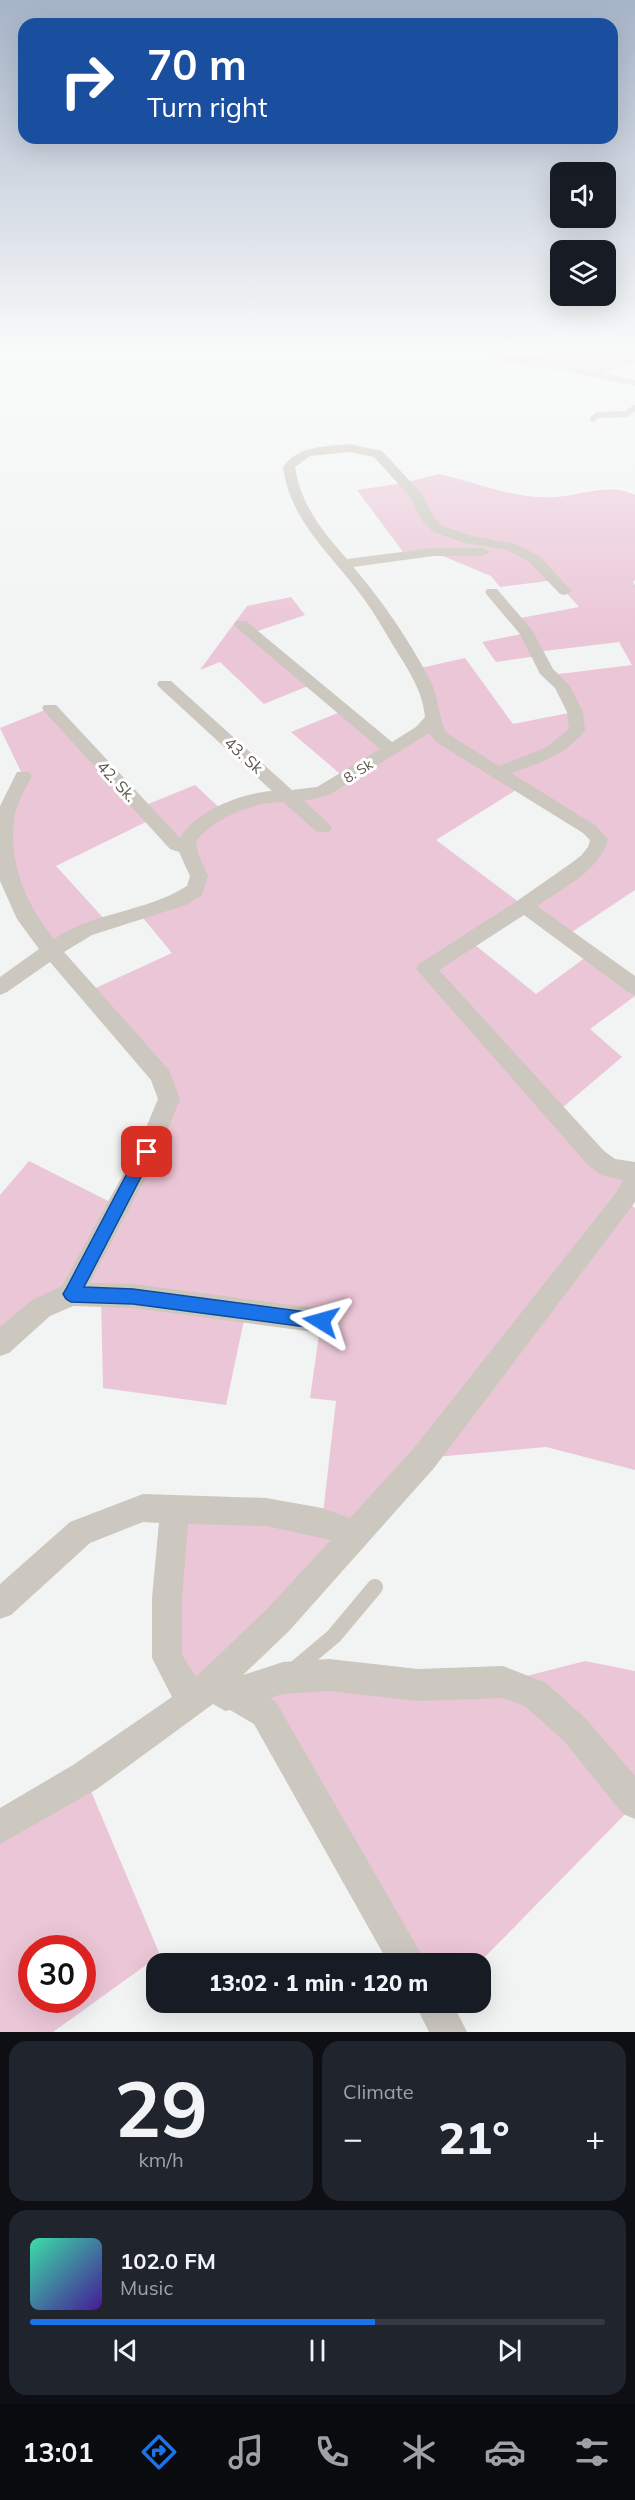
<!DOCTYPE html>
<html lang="en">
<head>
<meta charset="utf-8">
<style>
  body { margin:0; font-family:Mulish,sans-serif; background:#20242c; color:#f1f3f6; height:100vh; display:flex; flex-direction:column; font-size:22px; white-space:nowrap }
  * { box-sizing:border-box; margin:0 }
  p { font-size:20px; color:#9ea1a6 }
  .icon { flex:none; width:33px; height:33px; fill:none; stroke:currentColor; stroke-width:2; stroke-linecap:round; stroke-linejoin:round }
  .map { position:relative; height:2032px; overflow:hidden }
  .drawer { display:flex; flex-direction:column; gap:9px; padding:9px; background:#0d0f14; flex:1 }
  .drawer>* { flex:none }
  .top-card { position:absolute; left:18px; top:18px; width:600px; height:126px; border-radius:18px; box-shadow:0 6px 24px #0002; background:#1a4fa0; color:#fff; overflow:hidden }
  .buttons { position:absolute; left:550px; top:162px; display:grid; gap:12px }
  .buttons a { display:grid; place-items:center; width:66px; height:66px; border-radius:12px; background:#171b24; box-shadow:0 6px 24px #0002; font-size:30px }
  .speed { position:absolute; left:18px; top:1935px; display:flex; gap:12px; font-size:30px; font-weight:700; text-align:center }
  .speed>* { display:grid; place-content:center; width:78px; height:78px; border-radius:50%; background:#171b24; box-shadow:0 6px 24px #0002; line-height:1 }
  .speed .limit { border:9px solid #d22; background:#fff; color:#111 }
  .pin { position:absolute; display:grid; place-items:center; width:51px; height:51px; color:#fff; margin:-26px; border-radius:12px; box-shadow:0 3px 9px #0006 }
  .me { position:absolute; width:66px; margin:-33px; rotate:278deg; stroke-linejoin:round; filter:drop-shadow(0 0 4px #0008) }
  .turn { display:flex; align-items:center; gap:21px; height:126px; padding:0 30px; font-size:27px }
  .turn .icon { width:78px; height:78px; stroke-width:2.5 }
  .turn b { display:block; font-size:42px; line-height:51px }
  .big { font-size:45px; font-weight:800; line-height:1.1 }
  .drawer .tile { flex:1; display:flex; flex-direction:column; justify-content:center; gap:9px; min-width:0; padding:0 21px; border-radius:18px; background:#20242c }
  .drawer .dial { align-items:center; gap:0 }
  .dial b { font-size:78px; line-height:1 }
  .song { display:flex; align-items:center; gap:18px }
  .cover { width:72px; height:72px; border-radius:9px; background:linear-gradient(135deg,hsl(160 70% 55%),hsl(260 70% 35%)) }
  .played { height:6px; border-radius:3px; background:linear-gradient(90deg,#1a73e8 60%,#363941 60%) }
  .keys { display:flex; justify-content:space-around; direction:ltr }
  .heat { display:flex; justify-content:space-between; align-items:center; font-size:33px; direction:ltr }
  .drawer .tiles { flex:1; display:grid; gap:9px; grid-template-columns:1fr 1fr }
  .tile:last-child { grid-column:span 2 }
  .trip { position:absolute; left:146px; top:1953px; width:345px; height:60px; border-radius:18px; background:#171b24; box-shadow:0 6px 24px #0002; font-weight:800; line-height:60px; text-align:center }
  .dock { display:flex; height:96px; justify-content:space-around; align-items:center; background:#090b0e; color:#9ea1a6 }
  .dock .icon { width:42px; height:42px }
  .dock .active { color:#1a73e8 }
  .dock b { font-size:27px; color:#f1f3f6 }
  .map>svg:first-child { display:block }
</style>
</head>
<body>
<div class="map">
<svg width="635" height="2032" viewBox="0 0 635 2032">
  <rect width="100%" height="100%" fill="#f2f3f3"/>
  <!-- green -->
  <g fill="#ebc6d6" fill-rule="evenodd">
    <path d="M494 350H502L513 359 550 351 635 350V356L591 369 505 358 494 352Z"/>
    <path d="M439 474C484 484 524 504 571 495 593 491 615 485 635 495V580L633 582 635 585V890L566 936 524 906 470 941 536 994 590 954 635 987V996L590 1029 622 1057 556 1113 623 1172 624 1200 635 1208V1470L546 1447 424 1458 195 1700 181 1683 175 1509 322 1522 336 1401 310 1398 321 1321 246 1311 226 1405 103 1388 101 1296 71 1294 0 1344V1195L29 1161 118 1206 169 1099 87 992 172 953 138 912 195 890 197 869 152 819 56 866 107 922 51 950 27 919 4 835 23 776 0 728 50 708 141 807 195 785 225 813 295 796 345 778 291 732 345 710 392 749 433 718 416 669 465 658 513 724 574 712 551 675 632 665 619 642 536 652 537 656 496 662 482 642 526 633 515 619 579 607 555 580 500 587 491 576 433 552 406 556 357 490 404 483ZM521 787 599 839 589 859 580 856 524 906 436 840Z"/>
    <path d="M291 597 305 615 252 633 313 684 264 704 220 662 200 670 247 606Z"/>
    <path d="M585 1661 635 1671V1804L479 1963H409L265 1713 233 1694 503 1682Z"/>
    <path d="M85 1777 160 1955 53 2032H0V1827ZM32 1948H82V2000H32Z"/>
  </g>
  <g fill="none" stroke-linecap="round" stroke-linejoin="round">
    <!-- lane-far1 -->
    <path stroke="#ccc7bf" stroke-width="6" d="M593 419 597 415 626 414 635 408"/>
    <!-- lane -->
    <path stroke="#ccc7bf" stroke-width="16" d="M296 1668 334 1636 375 1587"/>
    <!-- street -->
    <g fill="#ccc7bf" fill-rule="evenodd">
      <path d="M484 350H495L504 357 513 359 562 364 589 370 635 357V363L603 373 635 380V386L562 370 500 362Z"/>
      <path d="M349 444 382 451 421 493 435 519 443 526 473 536 516 544 539 556 572 591 565 595 560 594 529 562 507 550 465 543 433 532 422 521 410 497 374 457 349 452 310 456 295 467C301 505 322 531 347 559L433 548H483L490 552 483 556H433L353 567C382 600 411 643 431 682 439 698 439 724 448 734L499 766 545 748 569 729 567 712 555 688 540 674 520 634 487 595 485 592 487 589H497L532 630 553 669 570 686 583 712 585 730C568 754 538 764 511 773L595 825 608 839C601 870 561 889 537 906L635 976V995L628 992 524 915 439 970 604 1151 615 1159 635 1162V1202L434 1468 289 1631 243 1675 283 1662 329 1659 418 1669 503 1666 546 1683 586 1719 635 1776V1819L623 1814 564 1741 525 1706 503 1698 418 1701 329 1691 283 1694 270 1698 276 1702 427 1964H389L254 1724 230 1710 225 1711 213 1704 97 1789 0 1844V1808L73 1765 172 1697 152 1658V1598L159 1523 143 1522 90 1543 11 1615 0 1619V1584L70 1522 143 1494 266 1498 322 1508 350 1518 414 1448 616 1193 623 1180 601 1175 588 1165 416 969 419 964 517 901 580 857 588 847 590 840 583 833 436 742 429 733 329 795 304 801 329 824 332 828 329 832H317L283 802C254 802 215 817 196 841L198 854 208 876 202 895 186 905 92 935 64 952 169 1070 180 1099 159 1152 90 1283 133 1284 321 1309 330 1313 334 1321 330 1329 321 1333 133 1308 73 1306 50 1316 9 1353 0 1356V1327L32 1300 62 1286 137 1149 158 1099 151 1080 50 962 7 992 0 995V977L39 949 17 919 0 881V806L17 772H29L32 776C26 788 17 802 15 814 7 861 25 903 54 939 93 912 146 912 187 886L190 876 179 852 170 849 44 711 42 708 44 705H56L180 838C196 811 241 793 272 791L159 687 157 684 159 681H171L292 790 317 787 380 749 236 627 234 624 236 621H246L392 742 416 727 425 717C423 692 409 671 396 650 385 632 374 612 361 595 331 554 290 521 283 467 299 445 324 447 349 444ZM188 1524 266 1526 331 1540 267 1609 196 1677 182 1655V1598Z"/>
      <path d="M414 2002H452L467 2032H429Z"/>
    </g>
  </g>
  <!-- sky -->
  <linearGradient id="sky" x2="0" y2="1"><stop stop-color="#a6b4c8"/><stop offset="0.55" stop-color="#f9fafa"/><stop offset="1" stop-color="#f9fafa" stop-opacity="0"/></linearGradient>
  <rect width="635" height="634" fill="url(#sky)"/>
  <!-- route -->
  <path fill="#1a73e8" stroke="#114b97" stroke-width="1.5" d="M147 1146 152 1147 154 1152 84 1287 133 1289 321 1314 327 1316 330 1321 327 1327 321 1329 133 1304 71 1302 66 1299 63 1294 66 1289 141 1147Z"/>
  <g text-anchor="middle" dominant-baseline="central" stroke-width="6" stroke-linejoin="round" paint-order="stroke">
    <!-- far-street labels -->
    <g font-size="14" fill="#5d574b" stroke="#fff">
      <text transform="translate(358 771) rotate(-32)">8. Sk</text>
    </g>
    <!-- street labels -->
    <g font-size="16" fill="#5d574b" stroke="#fff">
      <text transform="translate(244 755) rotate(42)">43. Sk</text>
      <text transform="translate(117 781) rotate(47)">42. Sk.</text>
    </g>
  </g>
</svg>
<div class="buttons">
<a><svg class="icon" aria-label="sound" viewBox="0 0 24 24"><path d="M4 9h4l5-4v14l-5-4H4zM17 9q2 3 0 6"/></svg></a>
<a><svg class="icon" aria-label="layers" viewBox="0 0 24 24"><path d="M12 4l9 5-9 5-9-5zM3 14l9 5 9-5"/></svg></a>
</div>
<div class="speed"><div class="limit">30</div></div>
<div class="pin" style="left:147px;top:1152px;background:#d93025"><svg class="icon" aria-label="arrive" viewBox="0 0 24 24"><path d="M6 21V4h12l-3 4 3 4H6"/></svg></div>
<svg class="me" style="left:321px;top:1321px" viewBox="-20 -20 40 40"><path d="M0-17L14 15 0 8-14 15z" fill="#1a73e8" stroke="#fff" stroke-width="4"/></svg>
<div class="trip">13:02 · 1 min · 120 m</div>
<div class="top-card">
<div class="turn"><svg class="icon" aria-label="right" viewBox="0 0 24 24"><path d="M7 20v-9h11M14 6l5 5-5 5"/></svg><div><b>70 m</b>Turn right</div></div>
</div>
</div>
<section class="drawer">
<div class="tiles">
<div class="tile dial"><b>29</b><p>km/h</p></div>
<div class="tile"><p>Climate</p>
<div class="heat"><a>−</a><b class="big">21°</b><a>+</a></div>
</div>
<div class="tile">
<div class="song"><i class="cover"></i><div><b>102.0 FM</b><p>Music</p></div></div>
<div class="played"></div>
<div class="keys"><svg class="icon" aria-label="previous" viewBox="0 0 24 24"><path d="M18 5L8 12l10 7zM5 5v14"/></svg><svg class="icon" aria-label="pause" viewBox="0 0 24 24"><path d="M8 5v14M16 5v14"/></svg><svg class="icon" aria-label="next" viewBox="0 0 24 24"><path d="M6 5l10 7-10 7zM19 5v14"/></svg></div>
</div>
</div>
</section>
<nav class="dock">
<b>13:01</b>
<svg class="icon active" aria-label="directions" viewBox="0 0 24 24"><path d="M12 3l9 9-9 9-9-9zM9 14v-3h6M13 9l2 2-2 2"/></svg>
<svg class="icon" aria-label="music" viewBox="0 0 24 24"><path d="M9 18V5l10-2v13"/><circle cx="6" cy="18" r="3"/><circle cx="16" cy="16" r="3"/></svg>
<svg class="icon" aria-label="phone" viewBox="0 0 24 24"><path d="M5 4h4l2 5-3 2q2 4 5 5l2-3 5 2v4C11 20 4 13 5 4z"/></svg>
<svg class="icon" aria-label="climate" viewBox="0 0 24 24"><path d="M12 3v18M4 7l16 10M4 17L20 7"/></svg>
<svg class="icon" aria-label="car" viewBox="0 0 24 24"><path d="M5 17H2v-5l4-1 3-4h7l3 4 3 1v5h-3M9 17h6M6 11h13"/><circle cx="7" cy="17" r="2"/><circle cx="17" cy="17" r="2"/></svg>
<svg class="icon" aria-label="filters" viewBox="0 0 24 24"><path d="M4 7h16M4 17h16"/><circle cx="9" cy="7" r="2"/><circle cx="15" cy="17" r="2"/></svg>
</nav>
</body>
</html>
